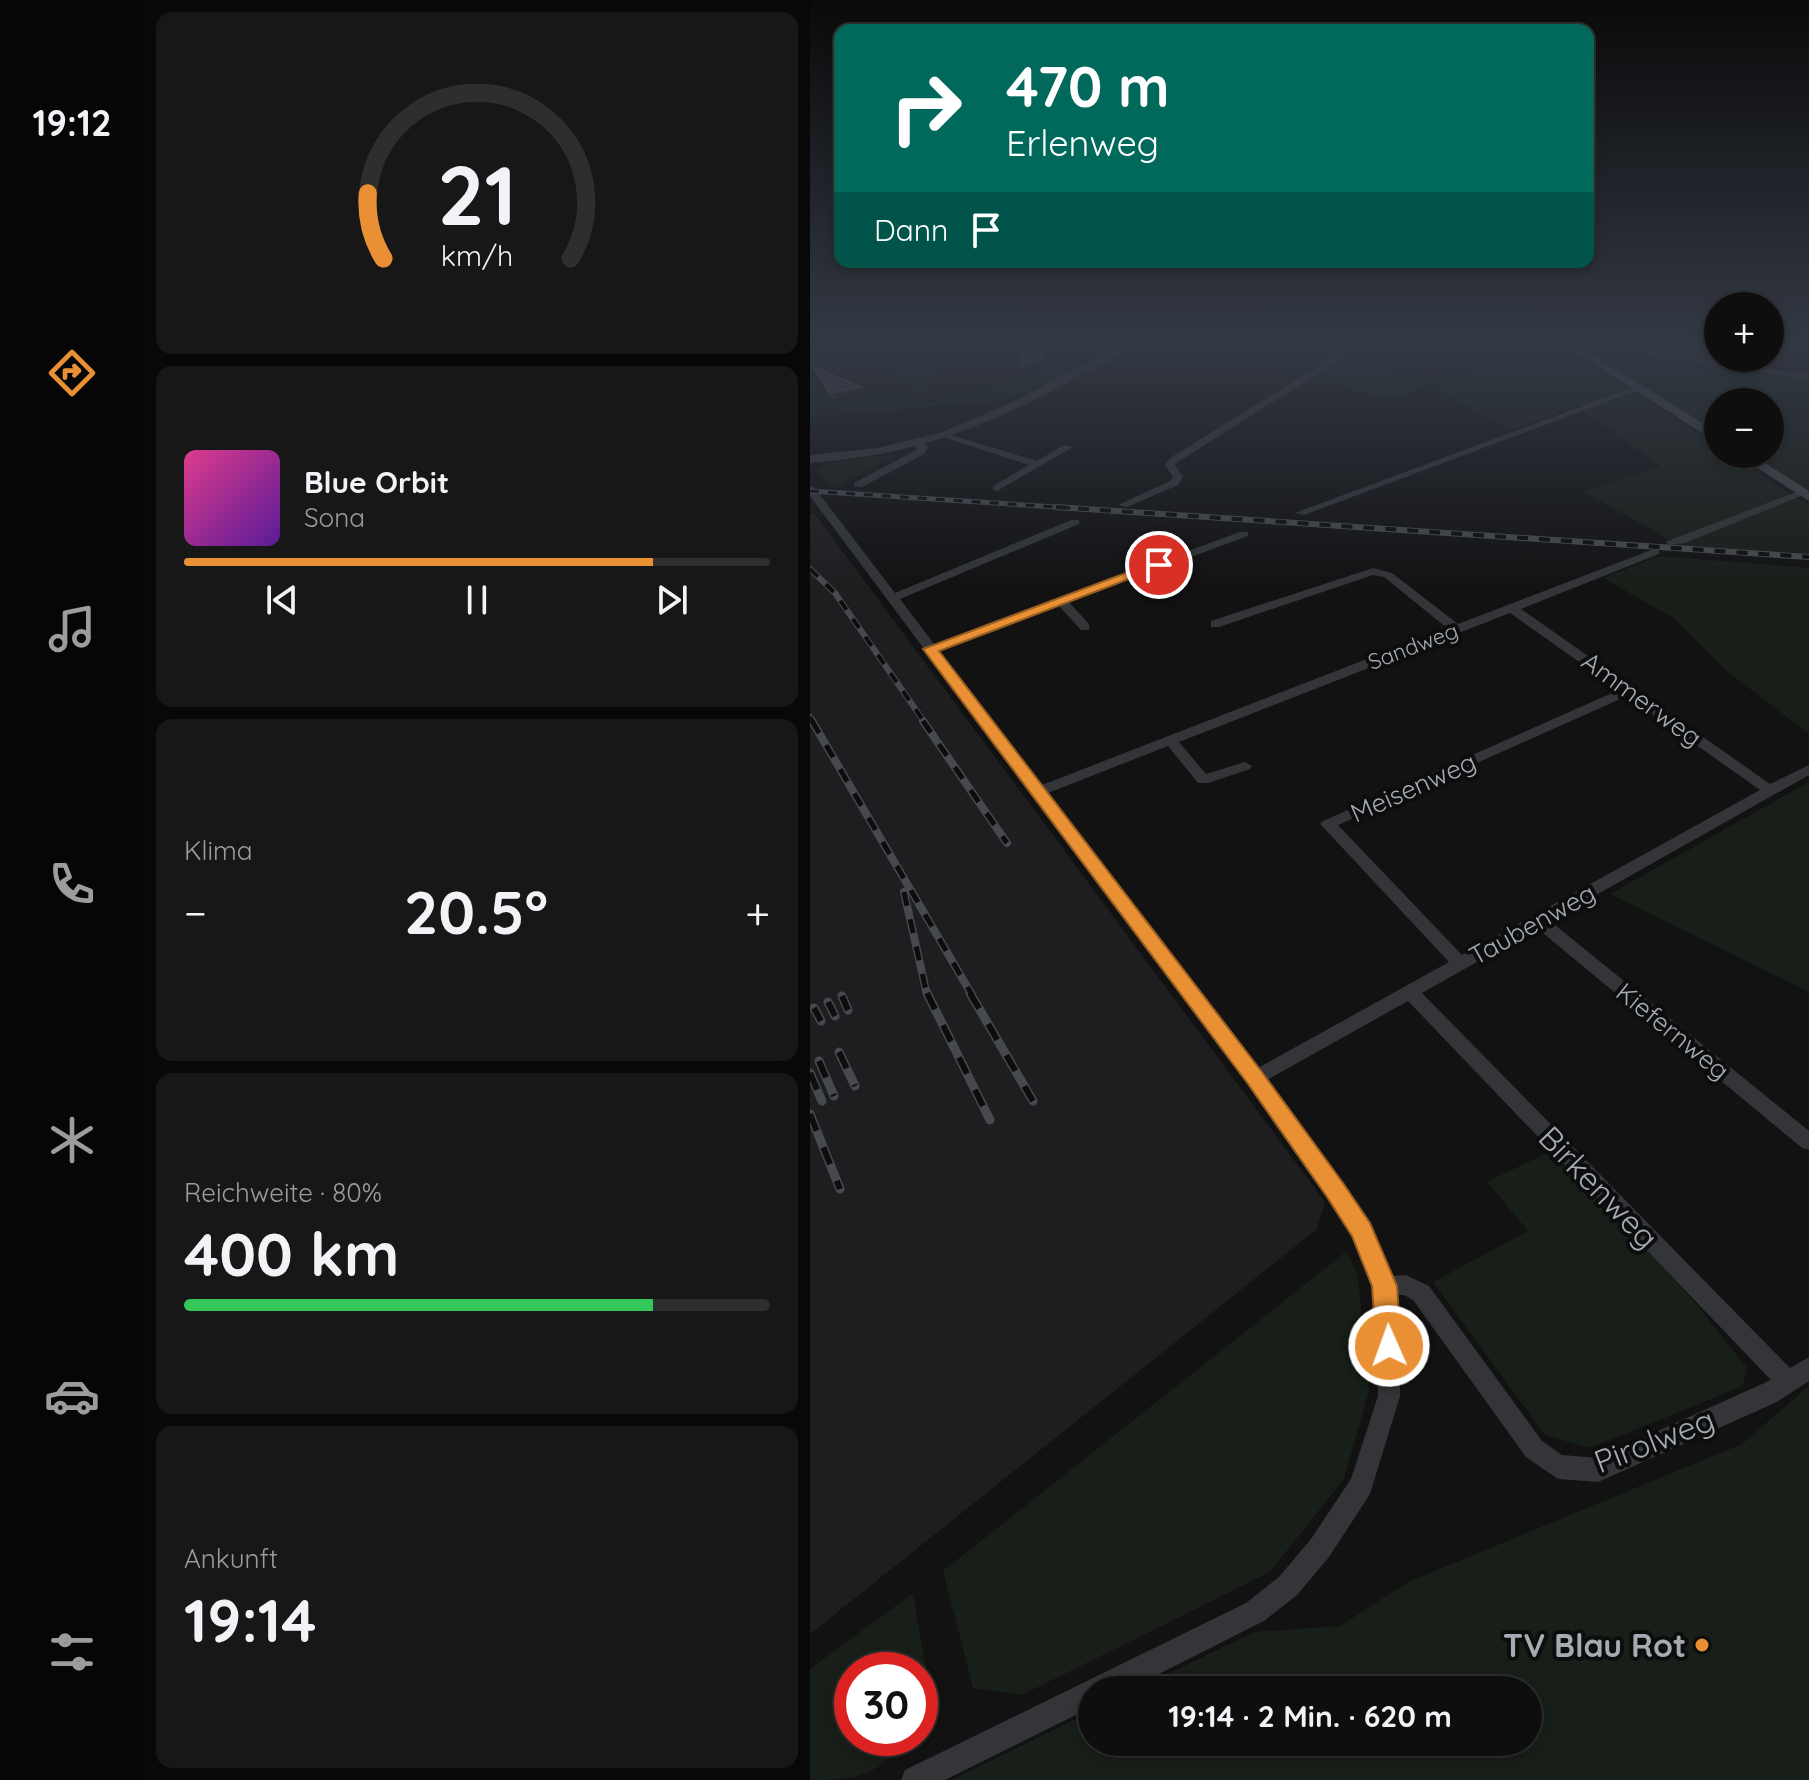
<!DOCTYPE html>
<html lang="de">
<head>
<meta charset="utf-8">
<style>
  body { margin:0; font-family:Quicksand,sans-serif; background:#171717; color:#f1f3f6; height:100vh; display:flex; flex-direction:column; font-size:30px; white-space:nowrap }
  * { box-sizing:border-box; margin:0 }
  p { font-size:26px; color:#9b9c9e }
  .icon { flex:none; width:44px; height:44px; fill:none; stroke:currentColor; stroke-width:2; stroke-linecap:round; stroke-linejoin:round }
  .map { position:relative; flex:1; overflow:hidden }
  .drawer { display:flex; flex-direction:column; gap:12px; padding:12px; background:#080808; width:666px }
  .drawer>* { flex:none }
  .guide { position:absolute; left:24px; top:24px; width:760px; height:244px; border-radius:16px; box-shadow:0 4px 12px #0003,0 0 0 2px #2e2e2e; background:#00695c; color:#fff; overflow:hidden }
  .fabs { position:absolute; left:894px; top:292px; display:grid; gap:16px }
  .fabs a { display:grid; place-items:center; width:80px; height:80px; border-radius:50%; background:#0e0e0e; box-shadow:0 4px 12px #0003,0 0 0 2px #2e2e2e; font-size:40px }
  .speed { position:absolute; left:24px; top:1652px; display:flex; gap:16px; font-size:40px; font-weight:700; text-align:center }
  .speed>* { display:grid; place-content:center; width:104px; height:104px; border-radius:50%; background:#0e0e0e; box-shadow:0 4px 12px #0003,0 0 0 2px #2e2e2e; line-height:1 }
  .speed .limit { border:12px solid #d22; background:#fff; color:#111 }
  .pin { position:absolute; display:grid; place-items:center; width:68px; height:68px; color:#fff; margin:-34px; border:4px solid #fff; border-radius:50%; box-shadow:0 2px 8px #0007 }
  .me { position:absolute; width:88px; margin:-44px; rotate:358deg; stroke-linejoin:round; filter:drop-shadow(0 0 6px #0008) }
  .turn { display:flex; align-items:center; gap:28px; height:168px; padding:0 40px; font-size:36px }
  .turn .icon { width:104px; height:104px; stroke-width:2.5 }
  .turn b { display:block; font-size:56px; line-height:68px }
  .then { display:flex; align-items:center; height:76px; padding:0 40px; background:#0003; gap:16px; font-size:30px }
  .big { font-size:60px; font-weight:800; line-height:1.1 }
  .drawer .widget { flex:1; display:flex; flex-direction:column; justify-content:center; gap:12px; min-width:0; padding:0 28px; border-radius:16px; background:#171717 }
  .drawer .dial { align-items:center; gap:0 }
  .dial svg { height:208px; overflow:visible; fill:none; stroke:#2e2e2e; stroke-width:7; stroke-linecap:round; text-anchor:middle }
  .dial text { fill:#f1f3f6; stroke:none }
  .song { display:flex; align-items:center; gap:24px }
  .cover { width:96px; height:96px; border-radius:12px; background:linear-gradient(135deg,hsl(330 70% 55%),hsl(270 70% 35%)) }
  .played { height:8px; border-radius:4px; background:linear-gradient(90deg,#e99035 80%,#2e2e2e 80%) }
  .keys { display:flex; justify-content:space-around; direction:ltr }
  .heat { display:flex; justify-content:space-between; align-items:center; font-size:44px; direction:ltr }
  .charge { height:12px; border-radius:6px; background:linear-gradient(90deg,#34c759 80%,#2e2e2e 0) }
  .trip { position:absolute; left:268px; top:1676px; width:464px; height:80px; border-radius:40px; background:#0e0e0e; box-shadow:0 4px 12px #0003,0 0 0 2px #2e2e2e; font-weight:800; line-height:80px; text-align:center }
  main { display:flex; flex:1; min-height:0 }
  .menu { display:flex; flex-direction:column; width:144px; justify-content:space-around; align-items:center; background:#060606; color:#9b9c9e }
  .menu .icon { width:56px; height:56px }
  .menu .selected { color:#e99035 }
  .menu b { font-size:36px; color:#f1f3f6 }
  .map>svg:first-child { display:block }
</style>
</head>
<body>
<main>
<nav class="menu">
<b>19:12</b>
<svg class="icon selected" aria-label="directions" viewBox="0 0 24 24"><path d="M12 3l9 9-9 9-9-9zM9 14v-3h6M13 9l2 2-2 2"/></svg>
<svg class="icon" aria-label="music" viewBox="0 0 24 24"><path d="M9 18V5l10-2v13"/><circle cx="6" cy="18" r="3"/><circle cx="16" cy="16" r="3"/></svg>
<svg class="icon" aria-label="phone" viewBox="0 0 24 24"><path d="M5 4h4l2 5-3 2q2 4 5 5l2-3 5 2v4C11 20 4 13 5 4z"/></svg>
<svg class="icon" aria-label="climate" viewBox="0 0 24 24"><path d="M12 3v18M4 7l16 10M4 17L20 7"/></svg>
<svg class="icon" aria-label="car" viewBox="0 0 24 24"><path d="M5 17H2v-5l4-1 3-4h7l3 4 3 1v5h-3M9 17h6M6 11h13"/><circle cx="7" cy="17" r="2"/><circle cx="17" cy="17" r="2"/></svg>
<svg class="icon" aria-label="filters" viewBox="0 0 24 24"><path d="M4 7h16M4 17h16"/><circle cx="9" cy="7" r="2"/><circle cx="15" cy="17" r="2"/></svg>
</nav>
<section class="drawer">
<div class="widget dial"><svg viewBox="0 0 100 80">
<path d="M14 69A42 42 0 1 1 86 69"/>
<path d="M14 69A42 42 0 0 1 8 44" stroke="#e99035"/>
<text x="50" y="56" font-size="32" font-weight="700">21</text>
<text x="50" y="72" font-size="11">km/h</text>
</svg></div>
<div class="widget">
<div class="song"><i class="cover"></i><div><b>Blue Orbit</b><p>Sona</p></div></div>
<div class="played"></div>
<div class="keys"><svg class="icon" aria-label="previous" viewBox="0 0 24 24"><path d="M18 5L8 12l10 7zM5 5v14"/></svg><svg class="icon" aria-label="pause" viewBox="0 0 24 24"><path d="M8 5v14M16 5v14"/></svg><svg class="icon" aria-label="next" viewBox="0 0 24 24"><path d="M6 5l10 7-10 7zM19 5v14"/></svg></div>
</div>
<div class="widget"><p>Klima</p>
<div class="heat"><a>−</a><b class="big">20.5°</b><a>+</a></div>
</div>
<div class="widget"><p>Reichweite · 80%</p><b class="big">400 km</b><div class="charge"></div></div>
<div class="widget"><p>Ankunft</p><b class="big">19:14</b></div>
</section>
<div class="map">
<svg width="999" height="1780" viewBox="0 0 999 1780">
  <rect width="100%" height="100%" fill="#121213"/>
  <!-- built -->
  <g fill="#1e1e20">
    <path d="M21 490 999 554V560L24 495Z"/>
    <path d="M4 513 515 1202 507 1229 0 1634V514Z"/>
  </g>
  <!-- green -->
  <g fill="#181e18">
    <path d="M81 340H168L170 343 164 354 117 378 124 393 103 394 86 375 68 364 72 347Z"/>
    <path d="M224 340H255L270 367 196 400 0 418V385L26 400 90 391C99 400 117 403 130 401L128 394C175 392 202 384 242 362L243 348 239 341Z"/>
    <path d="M261 340H320L276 364Z"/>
    <path d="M341 340H458L630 379 743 340 908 447V454H919L999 506V554L862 545 861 541 773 491 851 466 766 406 701 430 618 385 583 399 500 379 506 374 424 355 417 359Z"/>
    <path d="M781 348 999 381V493L937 454H960V402H908V435L771 349Z"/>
    <path d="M90 454 32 483 35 487H19L7 470 16 463Z"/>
    <path d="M850 556 999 568V734L914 669 865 619 793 578Z"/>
    <path d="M999 782V992L800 894Z"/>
    <path d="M745 1149 888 1306 937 1368 933 1386 780 1448 735 1435 623 1282 718 1231 677 1182Z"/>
    <path d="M537 1251 548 1276 559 1391 534 1479 460 1572 212 1695 163 1688 133 1571Z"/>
    <path d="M999 1386V1780H141L282 1711V1742H718V1690H325L444 1632 530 1626 598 1582 932 1444Z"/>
    <path d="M103 1593 122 1707 110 1722V1670H42V1738H97C66 1777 48 1780 0 1780V1669Z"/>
  </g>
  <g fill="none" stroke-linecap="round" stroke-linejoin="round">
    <!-- minor -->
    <g fill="#333538" fill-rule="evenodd">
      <path d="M551 340H561L368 462 365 465 373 477 368 485 317 507 308 505 360 481 363 477 355 465 360 458Z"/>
      <path d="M763 340 999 374V380L749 341Z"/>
      <path d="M826 386 834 388 494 515 485 513Z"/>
      <path d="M134 433 227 461 254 445 263 447 187 491 183 490V486L219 465 134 437Z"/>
      <path d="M106 441H112L118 447 114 454 52 487H44V483L106 450Z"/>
      <path d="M0 486 4 487 85 593 261 520H269V524L90 599 124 644 430 532H438V536L259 602 279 624V630H271L249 606 129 650 232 785 637 628 574 577 563 575 409 627H401V621L563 568 582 573 648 624 841 550H849V554L711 609 960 784 999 765V775L740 921 999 1131V1150L992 1148 727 928 612 993 980 1368 999 1357V1381L967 1402 788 1482 748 1479 716 1457 603 1300 594 1295H586L590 1321V1396L560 1494 519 1557 487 1595 454 1621 317 1690H282V1707L135 1780H91L95 1770 436 1603 469 1577 501 1539 541 1479 568 1396V1321L563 1286 544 1236 438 1083 0 496ZM700 613 809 690 513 821 510 824 513 827 639 962 448 1068 238 793 358 746 388 783H398L440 769 442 766 435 762 396 774 369 742ZM817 696 950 790 652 955 528 825ZM598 1001 961 1380 788 1458 752 1455 732 1441 619 1286 596 1275 581 1276 559 1225 457 1080Z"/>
      <path d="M989 491 998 493 875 543 861 545 855 542Z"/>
    </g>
    <!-- tertiary -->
    <path fill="#333538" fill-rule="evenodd" d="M319 340H332C314 355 289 365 268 377 176 427 106 455 0 463V455L67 448 130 433 203 402Z"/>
    <!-- secondary -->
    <g fill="#414448" fill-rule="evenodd">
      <path d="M746 340H760L908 433V443Z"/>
      <path d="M925 454H941L999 491V501Z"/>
    </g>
    <!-- rail-far3 casing -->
    <g stroke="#46494d" stroke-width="5">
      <path id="rail-far3" d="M0 491 276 509"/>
    </g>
    <!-- rail-far2 casing -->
    <g stroke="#46494d" stroke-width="6">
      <g id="rail-far2">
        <path d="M246 507 999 557"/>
        <path d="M0 569 25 593 115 723"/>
        <path d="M0 717 4 723"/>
      </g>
    </g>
    <!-- rail-far1 casing -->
    <g stroke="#46494d" stroke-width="8">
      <g id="rail-far1">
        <path d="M2 721 162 995"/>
        <path d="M113 721 197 843"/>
        <path d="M94 892 117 995"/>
      </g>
    </g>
    <!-- rail casing -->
    <g stroke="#46494d" stroke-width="9">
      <g id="rail">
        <path d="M117 993 180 1120"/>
        <path d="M160 993 223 1101"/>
        <path d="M32 996 38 1010"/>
        <path d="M18 1002 25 1016"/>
        <path d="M4 1008 11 1021"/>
        <path d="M29 1052 45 1086"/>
        <path d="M9 1061 24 1096"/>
        <path d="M0 1073 12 1101"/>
        <path d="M0 1114 30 1189"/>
      </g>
    </g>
    <!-- rail-far3 -->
    <use href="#rail-far3" stroke="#0d0d0e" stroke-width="3" stroke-dasharray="9" stroke-linecap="butt"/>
    <!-- rail-far2 -->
    <use href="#rail-far2" stroke="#0d0d0e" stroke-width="4" stroke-dasharray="11" stroke-linecap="butt"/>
    <!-- rail-far1 -->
    <use href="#rail-far1" stroke="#0d0d0e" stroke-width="5" stroke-dasharray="14" stroke-linecap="butt"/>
    <!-- rail -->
    <use href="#rail" stroke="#0d0d0e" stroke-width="6" stroke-dasharray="18" stroke-linecap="butt"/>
  </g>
  <!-- wall -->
  <path fill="#2e2e31" d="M4 367 50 387 51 393 21 399 5 372Z"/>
  <!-- shaded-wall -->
  <g fill="#1d1d1f">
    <path d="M235 342V348L233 362 211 372 210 367Z"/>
    <path d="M50 387 51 393 21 399 20 393Z"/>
  </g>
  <!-- building -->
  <g fill="#3b3c3f" stroke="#4b4d51" stroke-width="2">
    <path d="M235 342 232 356 210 367 216 343Z"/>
    <path d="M4 367 50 387 20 393Z"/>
  </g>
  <!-- sky -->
  <linearGradient id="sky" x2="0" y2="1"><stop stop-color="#0a0a0a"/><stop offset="0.58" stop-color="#333944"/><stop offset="1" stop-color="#333944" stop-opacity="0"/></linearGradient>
  <rect width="999" height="589" fill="url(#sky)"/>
  <!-- route -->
  <path fill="#e99035" stroke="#975e22" stroke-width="2" d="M345 562 356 565 129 651 452 1072 533 1183 560 1223 587 1286 591 1346 588 1354 579 1358 570 1354 566 1346 562 1286 542 1236 517 1197 438 1084 113 649Z"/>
  <!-- markers -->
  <circle fill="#e99035" stroke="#0d0d0e" stroke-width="3" cx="892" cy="1645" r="8"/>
  <g text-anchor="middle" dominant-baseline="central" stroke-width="8" stroke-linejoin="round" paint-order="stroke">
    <!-- far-street labels -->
    <g font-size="22" fill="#a4abb3" stroke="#0d0d0e">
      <text transform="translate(603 646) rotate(-21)">Sandweg</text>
    </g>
    <!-- street labels -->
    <g font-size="26" fill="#a4abb3" stroke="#0d0d0e">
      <text transform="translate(832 699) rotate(36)">Ammerweg</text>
      <text transform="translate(603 787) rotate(-24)">Meisenweg</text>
      <text transform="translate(722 924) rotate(-29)">Taubenweg</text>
      <text transform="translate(863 1031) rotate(39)">Kiefernweg</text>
    </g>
    <!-- near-street labels -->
    <g font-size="32" fill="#a4abb3" stroke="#0d0d0e">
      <text transform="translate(789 1187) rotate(46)">Birkenweg</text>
      <text transform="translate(844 1440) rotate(-21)">Pirolweg</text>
    </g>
    <!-- near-poi labels -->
    <g font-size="32" font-weight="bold" fill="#a4abb3" stroke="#0d0d0e" text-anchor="end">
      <text x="876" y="1645">TV Blau Rot</text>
    </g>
  </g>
</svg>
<div class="fabs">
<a>+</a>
<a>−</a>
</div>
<div class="speed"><div class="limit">30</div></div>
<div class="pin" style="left:349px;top:565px;background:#d93025"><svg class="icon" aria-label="arrive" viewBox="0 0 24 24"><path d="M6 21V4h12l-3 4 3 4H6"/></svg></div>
<svg class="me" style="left:579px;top:1346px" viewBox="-20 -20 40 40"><circle r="17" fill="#e99035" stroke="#fff" stroke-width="3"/><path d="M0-11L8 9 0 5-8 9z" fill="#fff"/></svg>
<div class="trip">19:14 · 2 Min. · 620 m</div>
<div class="guide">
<div class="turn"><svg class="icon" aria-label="right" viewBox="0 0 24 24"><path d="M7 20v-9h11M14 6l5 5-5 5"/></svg><div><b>470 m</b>Erlenweg</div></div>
<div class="then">Dann<svg class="icon" aria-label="arrive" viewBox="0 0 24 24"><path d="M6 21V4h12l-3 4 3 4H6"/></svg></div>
</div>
</div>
</main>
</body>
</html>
